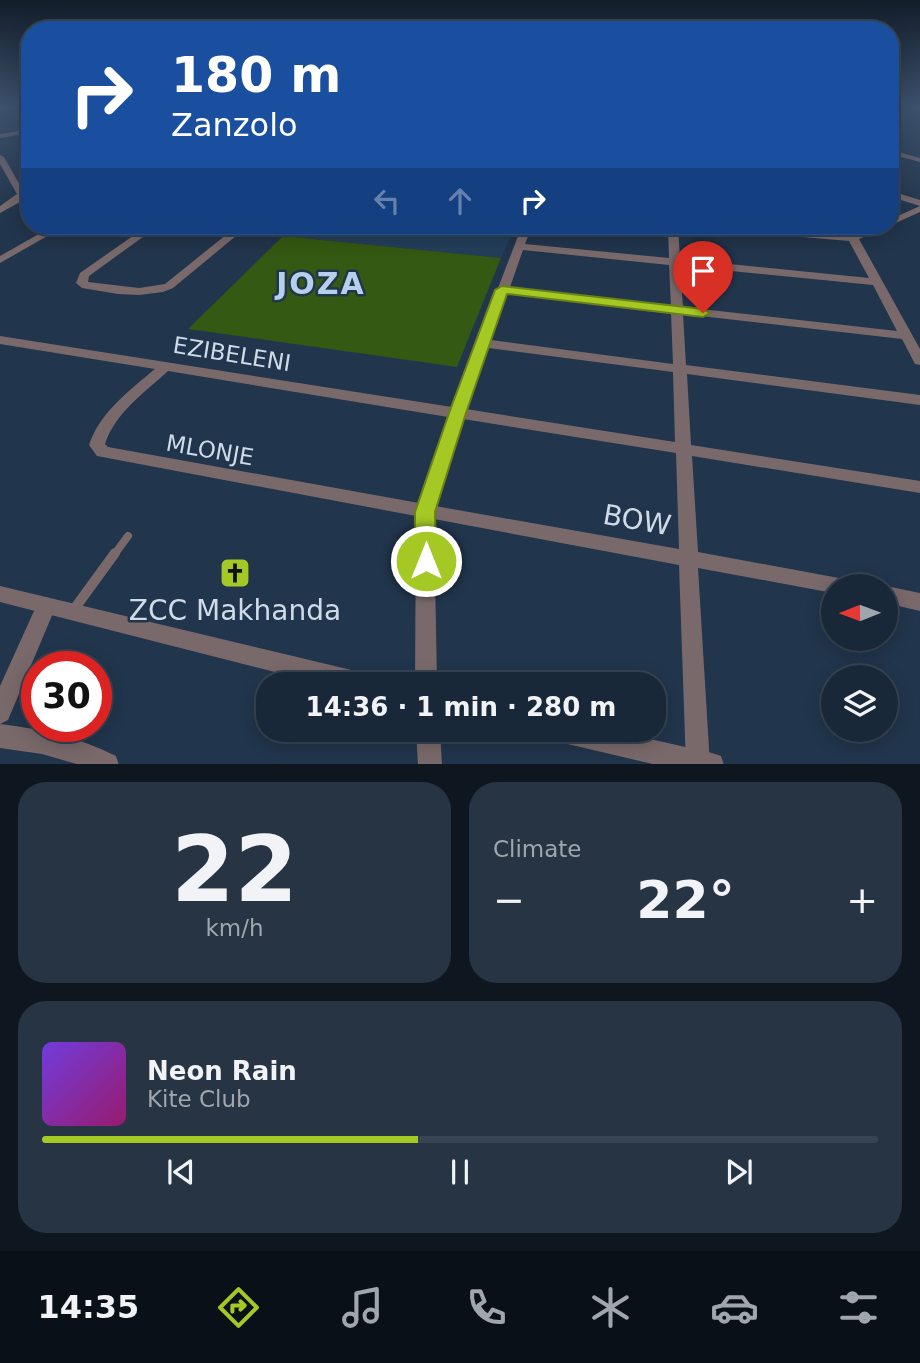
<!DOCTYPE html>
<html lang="en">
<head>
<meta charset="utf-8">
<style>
  body { margin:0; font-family:"DejaVu Sans",sans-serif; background:#263444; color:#f1f3f6; height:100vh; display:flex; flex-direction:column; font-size:26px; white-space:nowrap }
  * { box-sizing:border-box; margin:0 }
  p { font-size:23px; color:#9fa6ae }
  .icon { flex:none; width:38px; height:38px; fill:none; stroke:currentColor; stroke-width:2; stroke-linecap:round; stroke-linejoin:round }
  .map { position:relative; height:764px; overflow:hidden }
  .details { display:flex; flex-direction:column; gap:18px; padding:18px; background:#0e161f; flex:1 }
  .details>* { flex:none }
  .top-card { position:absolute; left:21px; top:21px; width:878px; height:214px; border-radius:28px; box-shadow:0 4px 18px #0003,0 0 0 2px #374453; background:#1a4fa0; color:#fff; overflow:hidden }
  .needle { width:46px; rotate:269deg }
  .fabs { position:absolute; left:821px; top:574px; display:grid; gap:14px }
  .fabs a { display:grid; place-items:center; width:77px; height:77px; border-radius:50%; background:#192839; box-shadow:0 4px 18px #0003,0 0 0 2px #374453; font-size:35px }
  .speed { position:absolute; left:21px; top:651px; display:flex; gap:14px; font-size:35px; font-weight:700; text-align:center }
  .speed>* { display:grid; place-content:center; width:91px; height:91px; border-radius:50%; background:#192839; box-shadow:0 4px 18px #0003,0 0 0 2px #374453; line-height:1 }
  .speed .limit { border:10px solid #d22; background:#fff; color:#111 }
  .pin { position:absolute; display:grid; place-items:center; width:60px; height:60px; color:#fff; margin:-72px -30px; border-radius:50% 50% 50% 0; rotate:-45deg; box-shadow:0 0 7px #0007 }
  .pin .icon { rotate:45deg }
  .me { position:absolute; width:77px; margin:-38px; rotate:0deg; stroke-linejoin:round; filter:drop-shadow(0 0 5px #0008) }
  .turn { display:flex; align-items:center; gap:24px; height:147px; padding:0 35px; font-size:32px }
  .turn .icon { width:91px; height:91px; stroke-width:2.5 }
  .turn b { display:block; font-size:49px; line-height:60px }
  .lanes { display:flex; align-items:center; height:66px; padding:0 35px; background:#0003; justify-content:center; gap:35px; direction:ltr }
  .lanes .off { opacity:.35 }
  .big { font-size:52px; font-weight:800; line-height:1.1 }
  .details .card { flex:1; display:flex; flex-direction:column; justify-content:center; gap:10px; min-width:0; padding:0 24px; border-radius:28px; background:#263444 }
  .details .dial { align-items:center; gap:0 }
  .dial b { font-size:91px; line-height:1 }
  .song { display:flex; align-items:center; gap:21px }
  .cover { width:84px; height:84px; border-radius:10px; background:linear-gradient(135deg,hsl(260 70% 55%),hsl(320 70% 35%)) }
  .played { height:7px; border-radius:4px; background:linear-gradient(90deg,#a4c824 45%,#374453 45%) }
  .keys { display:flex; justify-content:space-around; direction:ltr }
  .heat { display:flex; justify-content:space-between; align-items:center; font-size:38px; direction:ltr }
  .details .tiles { flex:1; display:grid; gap:18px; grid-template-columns:1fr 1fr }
  .card:last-child { grid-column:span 2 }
  .trip { position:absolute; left:256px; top:672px; width:410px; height:70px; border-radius:28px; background:#192839; box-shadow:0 4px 18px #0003,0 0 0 2px #374453; font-weight:800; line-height:70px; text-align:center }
  .tab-bar { display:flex; height:112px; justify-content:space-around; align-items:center; background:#0a1017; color:#9fa6ae }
  .tab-bar .icon { width:49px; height:49px }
  .tab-bar .selected { color:#a4c824 }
  .tab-bar b { font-size:32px; color:#f1f3f6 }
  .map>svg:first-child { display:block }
</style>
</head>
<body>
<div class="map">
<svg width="920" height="765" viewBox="0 0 920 765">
  <rect width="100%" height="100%" fill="#21354c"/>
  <!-- built -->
  <path fill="#243e5a" d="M294 226H515L501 258 283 236Z"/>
  <!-- green -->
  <path fill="#345912" d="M283 236 501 258 457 367 188 329Z"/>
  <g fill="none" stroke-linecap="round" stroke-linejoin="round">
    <!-- service-far1 -->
    <path stroke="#7a696b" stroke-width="8" d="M114 555 128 536"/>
    <!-- service -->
    <path stroke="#7a696b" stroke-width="10" d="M72 612 115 553"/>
    <!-- minor -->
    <g fill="#7a696b" fill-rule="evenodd">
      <path d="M891 150 920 158V162L891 154Z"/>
      <path d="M0 155 4 157 25 194 20 202 0 213V206L17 194 0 164Z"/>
      <path d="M920 206V212L891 225V219Z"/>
      <path d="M53 226H65L0 263V256Z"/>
      <path d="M147 226H158L89 276 88 282 139 288 165 284 237 226H248L173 288 163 292 139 295 118 294 82 288 76 283 80 273Z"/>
      <path d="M522 226H532L525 244 669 258 668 226H678L680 259 869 278 849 241 708 229 703 226H740L852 235 874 226H887L859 239 920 349V365L915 364 902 339 683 314 686 365 920 395V405L687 374 691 445 920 481V493L692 456 698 552 839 578 846 580 849 586H833V593L698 568 710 765H686L679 565 434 519 437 684H415L416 516 97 456 89 445C100 412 129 391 155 369L0 344V336L452 407ZM523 250 669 265 671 306 510 287ZM680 266 873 285 897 331 683 307ZM507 294 671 313 673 364 491 340ZM488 348 673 372 675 442 466 409ZM168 371 448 417 419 503 108 447 105 444C115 413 145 392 168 371ZM463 419 676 453 679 549 435 506Z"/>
      <path d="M886 586 920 593V611L886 603Z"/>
      <path d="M46 597 53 600 56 606 8 720 0 724V686L39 600Z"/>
      <path d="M0 724C41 729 79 737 116 756L119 765H80L42 754 0 748Z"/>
      <path d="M416 730H440L442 765H418Z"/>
    </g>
    <!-- tertiary -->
    <g fill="#7a696b" fill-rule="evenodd">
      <path d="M30 129V133L0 138V134Z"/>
      <path d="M891 191 920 200V206L891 197Z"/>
      <path d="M0 586 364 673 372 676 375 684H322L0 602Z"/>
      <path d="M547 730H610L712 753 721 756 724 765H657L559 742 551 738Z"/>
    </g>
  </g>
  <!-- sky -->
  <linearGradient id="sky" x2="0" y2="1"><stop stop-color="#121d2a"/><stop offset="0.5" stop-color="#3d516c"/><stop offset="1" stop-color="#3d516c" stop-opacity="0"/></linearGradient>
  <rect width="920" height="214" fill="url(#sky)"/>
  <!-- route -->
  <path fill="#a4c824" stroke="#6b8217" stroke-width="2" d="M502 286 703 309 710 313 703 317 507 294 466 413 435 512 436 561 433 567 426 570 418 567 415 561V512L449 413 495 290Z"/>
  <!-- icons -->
  <defs>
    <g id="church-square" transform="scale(1.575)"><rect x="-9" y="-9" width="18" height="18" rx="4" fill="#a4c824" stroke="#21354c"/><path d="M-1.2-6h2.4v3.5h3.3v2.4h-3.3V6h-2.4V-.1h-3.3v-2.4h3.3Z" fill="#111"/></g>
  </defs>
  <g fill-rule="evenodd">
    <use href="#church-square" x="235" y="573"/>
  </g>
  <g text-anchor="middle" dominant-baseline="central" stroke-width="5" stroke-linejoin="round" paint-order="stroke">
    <!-- street labels -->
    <g font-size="23" fill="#cedbe9" stroke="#21354c">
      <text transform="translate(232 354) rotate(9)">EZIBELENI</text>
      <text transform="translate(210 450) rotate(10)">MLONJE</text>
    </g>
    <!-- near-street labels -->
    <g font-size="28" fill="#cedbe9" stroke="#21354c">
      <text transform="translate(637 520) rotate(10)">BOW</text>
    </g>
    <!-- near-poi labels -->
    <g font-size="28" fill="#cedbe9" stroke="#21354c">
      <text x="235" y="610">ZCC Makhanda</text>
    </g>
    <!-- district labels -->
    <g font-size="30" font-weight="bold" letter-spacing="2" fill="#b6d0ec" stroke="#21354c">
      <text x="321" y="283">JOZA</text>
    </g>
  </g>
</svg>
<div class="fabs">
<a><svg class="needle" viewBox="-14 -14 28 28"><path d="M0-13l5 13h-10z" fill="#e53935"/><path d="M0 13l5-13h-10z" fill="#9fa6ae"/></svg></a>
<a><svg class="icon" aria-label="layers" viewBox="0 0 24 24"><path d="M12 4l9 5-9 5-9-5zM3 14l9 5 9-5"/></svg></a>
</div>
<div class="speed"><div class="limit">30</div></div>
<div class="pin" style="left:703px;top:313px;background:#d93025"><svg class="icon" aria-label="arrive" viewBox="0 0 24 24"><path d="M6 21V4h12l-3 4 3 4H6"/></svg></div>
<svg class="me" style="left:426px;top:561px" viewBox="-20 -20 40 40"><circle r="17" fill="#a4c824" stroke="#fff" stroke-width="3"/><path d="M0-11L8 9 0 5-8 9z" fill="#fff"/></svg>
<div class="trip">14:36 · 1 min · 280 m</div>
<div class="top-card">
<div class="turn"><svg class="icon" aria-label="right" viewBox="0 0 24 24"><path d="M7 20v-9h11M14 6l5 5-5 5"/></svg><div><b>180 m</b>Zanzolo</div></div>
<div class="lanes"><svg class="icon off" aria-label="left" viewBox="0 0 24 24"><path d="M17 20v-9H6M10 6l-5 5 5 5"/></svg><svg class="icon off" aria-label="ahead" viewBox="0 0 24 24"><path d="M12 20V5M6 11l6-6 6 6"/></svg><svg class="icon" aria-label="right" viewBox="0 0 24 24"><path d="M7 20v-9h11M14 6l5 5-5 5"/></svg></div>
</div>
</div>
<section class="details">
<div class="tiles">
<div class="card dial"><b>22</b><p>km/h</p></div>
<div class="card"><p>Climate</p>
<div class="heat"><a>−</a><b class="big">22°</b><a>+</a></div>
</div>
<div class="card">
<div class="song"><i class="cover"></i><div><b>Neon Rain</b><p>Kite Club</p></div></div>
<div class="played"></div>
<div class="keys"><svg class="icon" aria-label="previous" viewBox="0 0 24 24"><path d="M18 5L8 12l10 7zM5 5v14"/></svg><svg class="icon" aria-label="pause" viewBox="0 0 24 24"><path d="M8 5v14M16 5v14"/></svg><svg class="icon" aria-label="next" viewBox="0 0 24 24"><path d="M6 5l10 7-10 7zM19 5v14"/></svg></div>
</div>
</div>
</section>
<nav class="tab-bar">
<b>14:35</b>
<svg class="icon selected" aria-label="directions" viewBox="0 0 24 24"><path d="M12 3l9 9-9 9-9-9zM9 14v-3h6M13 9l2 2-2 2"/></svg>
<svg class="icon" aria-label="music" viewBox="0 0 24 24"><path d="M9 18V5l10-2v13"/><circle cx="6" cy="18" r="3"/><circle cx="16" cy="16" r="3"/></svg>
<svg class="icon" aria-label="phone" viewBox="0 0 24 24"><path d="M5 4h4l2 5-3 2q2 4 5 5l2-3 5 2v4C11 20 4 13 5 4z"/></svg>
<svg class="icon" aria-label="climate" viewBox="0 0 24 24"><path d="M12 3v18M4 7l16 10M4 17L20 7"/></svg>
<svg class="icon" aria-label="car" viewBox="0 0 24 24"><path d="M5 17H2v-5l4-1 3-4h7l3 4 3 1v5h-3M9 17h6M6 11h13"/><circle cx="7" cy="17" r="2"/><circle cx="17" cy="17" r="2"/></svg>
<svg class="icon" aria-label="filters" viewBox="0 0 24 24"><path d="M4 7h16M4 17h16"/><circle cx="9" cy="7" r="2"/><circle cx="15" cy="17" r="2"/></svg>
</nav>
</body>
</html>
